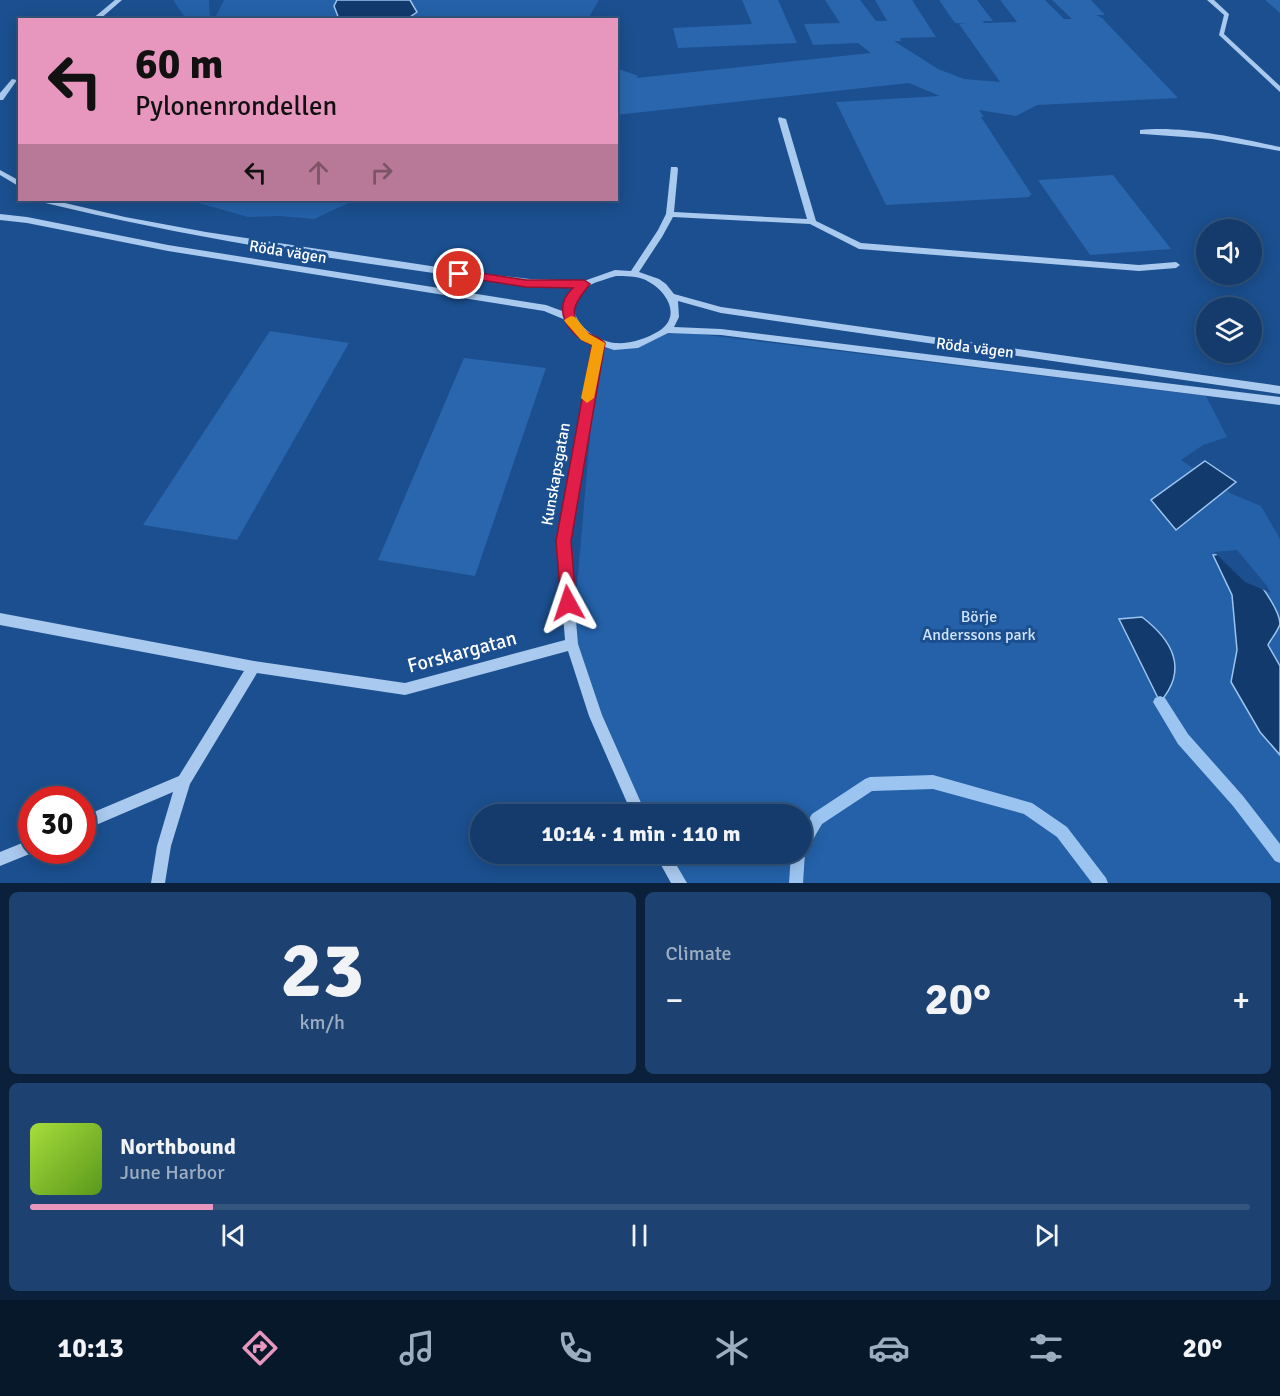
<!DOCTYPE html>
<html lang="en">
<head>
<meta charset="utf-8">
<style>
  body { margin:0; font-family:Signika,sans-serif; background:#1d4271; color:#f1f3f6; height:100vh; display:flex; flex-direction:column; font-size:22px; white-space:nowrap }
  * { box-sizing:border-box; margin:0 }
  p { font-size:20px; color:#9dadc1 }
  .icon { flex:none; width:33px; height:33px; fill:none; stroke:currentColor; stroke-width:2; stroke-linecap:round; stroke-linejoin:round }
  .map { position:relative; height:883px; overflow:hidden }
  .sheet { display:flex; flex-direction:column; gap:9px; padding:9px; background:#0b203b; flex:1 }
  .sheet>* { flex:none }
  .banner { position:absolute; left:18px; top:18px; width:600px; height:183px; border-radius:0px; box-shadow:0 3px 15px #0003,0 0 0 2px #33557e; background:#e797bd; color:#111; overflow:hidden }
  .fabs { position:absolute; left:1196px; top:219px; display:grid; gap:12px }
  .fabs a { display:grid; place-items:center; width:66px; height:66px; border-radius:50%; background:#143b6b; box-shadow:0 3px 15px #0003,0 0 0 2px #33557e; font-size:30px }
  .speed { position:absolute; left:18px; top:786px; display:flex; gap:12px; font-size:30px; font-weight:700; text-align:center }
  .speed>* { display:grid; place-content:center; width:78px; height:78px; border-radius:50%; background:#143b6b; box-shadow:0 3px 15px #0003,0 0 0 2px #33557e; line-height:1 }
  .speed .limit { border:9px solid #d22; background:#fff; color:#111 }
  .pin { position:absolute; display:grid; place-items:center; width:51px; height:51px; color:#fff; margin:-26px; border:3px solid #fff; border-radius:50%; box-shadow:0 2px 6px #0007 }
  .me { position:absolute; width:66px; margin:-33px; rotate:355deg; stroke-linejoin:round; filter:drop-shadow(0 0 4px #0008) }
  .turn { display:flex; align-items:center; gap:21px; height:126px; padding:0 18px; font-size:27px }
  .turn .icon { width:78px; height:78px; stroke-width:2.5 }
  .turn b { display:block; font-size:42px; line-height:51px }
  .lanes { display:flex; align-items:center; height:57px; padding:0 18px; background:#0003; justify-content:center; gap:30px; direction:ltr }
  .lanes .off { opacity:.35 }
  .big { font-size:45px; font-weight:700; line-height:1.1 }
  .sheet .widget { flex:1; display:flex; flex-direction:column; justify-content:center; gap:9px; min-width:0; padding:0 21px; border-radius:9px; background:#1d4271 }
  .sheet .dial { align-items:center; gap:0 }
  .dial b { font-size:78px; line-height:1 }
  .song { display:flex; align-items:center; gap:18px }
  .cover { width:72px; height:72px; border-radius:9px; background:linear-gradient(135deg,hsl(80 70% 55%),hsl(90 70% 35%)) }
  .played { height:6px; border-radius:3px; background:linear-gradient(90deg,#e797bd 15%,#33557e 15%) }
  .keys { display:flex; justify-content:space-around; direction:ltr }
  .heat { display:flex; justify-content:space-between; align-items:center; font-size:33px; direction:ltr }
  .sheet .tiles { flex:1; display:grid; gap:9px; grid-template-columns:1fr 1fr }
  .widget:last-child { grid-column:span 2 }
  .trip { position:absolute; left:470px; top:804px; width:342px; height:60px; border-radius:30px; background:#143b6b; box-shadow:0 3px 15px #0003,0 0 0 2px #33557e; font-weight:700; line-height:60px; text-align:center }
  .dock { display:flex; height:96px; justify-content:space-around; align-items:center; background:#08182b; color:#9dadc1 }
  .dock .icon { width:42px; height:42px }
  .dock .selected { color:#e797bd }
  .dock b { font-size:27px; color:#f1f3f6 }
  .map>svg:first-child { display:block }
</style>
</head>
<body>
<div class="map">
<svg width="1280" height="883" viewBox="0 0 1280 883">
  <rect width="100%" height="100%" fill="#1b4f8f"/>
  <!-- green -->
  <g fill="#2461a8">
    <path d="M173 0H209L210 19H186Z"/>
    <path d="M224 0H599L588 19 214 20Z"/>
    <path d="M188 200H355L314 219 279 216 248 217Z"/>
    <path d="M666 330 1206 396 1227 437 1203 445 1181 460 1232 494 1261 506 1280 539V883H680L662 854H801V814H639L596 716 572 644 598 343 629 346Z"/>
  </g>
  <!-- water -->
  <g fill="#123a6d" stroke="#9cc4f0" stroke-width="1.5">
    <path d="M337 0H410L417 12 407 19H339L334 6Z"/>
    <path d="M1205 461 1236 482 1176 530 1151 500Z"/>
    <path d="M1235 552C1246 566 1280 606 1280 624 1278 631 1271 639 1268 645L1280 666V755L1260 732 1231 682 1237 650 1232 595 1213 555Z"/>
    <path d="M1142 617C1172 640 1189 669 1160 702L1119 619Z"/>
  </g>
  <!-- pier -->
  <path fill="#1b4f8f" d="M1237 550 1267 586 1271 593 1245 582 1214 552Z"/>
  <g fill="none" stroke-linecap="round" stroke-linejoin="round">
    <!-- stream -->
    <g fill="#9cc4f0" fill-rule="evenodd">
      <path d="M1160 696 1165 698 1188 734 1243 796 1280 844V863L1275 861 1233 806 1178 744 1153 702 1155 698Z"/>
      <path d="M933 775 1032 803 1067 827 1106 878 1108 883H1092L1057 837 1024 814 933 789 872 791 822 824 805 853 803 883H789L791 854H801V833L812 814 865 779 870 777Z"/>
    </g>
  </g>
  <!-- building -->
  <g fill="#2a66ad">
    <path d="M742 0H778L797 43 678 48 673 28 752 24Z"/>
    <path d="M825 0H860L876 21H887L875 0H912L936 37 900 38 901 41H894L938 69 964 79 1000 82 959 24H968L955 23 939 0H977L993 21H983L984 23 1017 22 1000 0H1045L1064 19H1072L1052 0H1091L1105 15H1096L1102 18 1178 98 1037 105 1016 116 979 110 984 117H981L1032 195H1029L1030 197 886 205 836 102 940 96 909 83 616 115V68L638 76 636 78 871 53 858 43 813 45 804 24 840 23Z"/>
    <path d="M1265 0H1280V13Z"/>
    <path d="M1113 175 1171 249 1090 255 1038 180Z"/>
    <path d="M270 331 349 343 237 540 143 525Z"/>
    <path d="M464 358 546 368 475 576 378 560Z"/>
  </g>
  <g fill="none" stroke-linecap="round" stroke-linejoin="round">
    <!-- minor -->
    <g fill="#a9c9ee" fill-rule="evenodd">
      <path d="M115 0H122L99 20H91Z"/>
      <path d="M1207 0H1214L1229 14 1224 34 1280 86V92L1219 35 1224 15Z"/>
      <path d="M12 79 17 80 3 100H0V93Z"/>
      <path d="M779 117 786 119 816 221 861 243 1139 265 1176 262 1180 265 1176 268 1139 271 859 249 810 224 673 217 662 237 639 272 659 279 666 284 674 294 721 307 1280 386V394L721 313 678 301 679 317 674 327 721 329 1280 397V405L721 335 668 333 638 348 614 350 602 346 569 541 578 644 602 715 646 814H632L589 716 568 651 405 695 257 673 190 784 171 846 165 883H151L157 846 173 792 82 831V817L179 776 244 671 0 625V613L254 661 405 683 565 640 557 541 593 343 574 331 568 321 544 311 168 251 27 223 0 220V214L27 217 168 245 546 305 565 312 566 298 577 287C505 285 435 273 364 263 255 247 148 228 41 202L40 200H52L125 217 206 232 477 273 530 279 584 281 615 270 631 271 658 230 666 214 671 167H677L678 169 674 212 807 219 778 119ZM616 276C625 276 635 276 643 279 664 287 684 315 659 331 646 339 630 344 615 343 586 340 554 305 590 285 598 281 607 279 616 276Z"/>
      <path d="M1140 130C1180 125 1240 138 1280 147V151L1212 139 1143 134H1140Z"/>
      <path d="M0 170 20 181V187L0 175Z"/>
      <path d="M32 839V850L37 851 0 866V852Z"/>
      <path d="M655 854H670L687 883H671Z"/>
    </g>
  </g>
  <!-- route -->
  <path fill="#e11d48" stroke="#92132f" stroke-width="1.5" d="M459 270 526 280H584L590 284C576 301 564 316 588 333 594 337 600 337 605 343L571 541 576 603 574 608 568 610 563 608 561 603 556 541 592 345C569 335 550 309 573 288L526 287 455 276 454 274Z"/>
  <!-- slow -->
  <path fill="#f59e0b" d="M571 316 575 317 589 334 605 343 594 398 587 403 581 398 592 345 581 340 566 323 564 320Z"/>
  <g text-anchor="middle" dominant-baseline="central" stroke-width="6" stroke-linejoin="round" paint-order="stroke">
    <!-- street labels -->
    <g font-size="16" fill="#fff" stroke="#1b4f8f">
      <text transform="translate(288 252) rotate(9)">Röda vägen</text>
      <text transform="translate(975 348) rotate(7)">Röda vägen</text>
      <text transform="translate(556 474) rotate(-80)">Kunskapsgatan</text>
    </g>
    <!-- park labels -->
    <g font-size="16" fill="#cfe3fa" stroke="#1b4f8f">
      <text x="979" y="617">Börje<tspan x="979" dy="18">Anderssons park</tspan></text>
    </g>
    <!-- near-street labels -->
    <g font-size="20" fill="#fff" stroke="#1b4f8f">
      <text transform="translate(462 652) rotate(-15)">Forskargatan</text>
    </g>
  </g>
</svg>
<div class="fabs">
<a><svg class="icon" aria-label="sound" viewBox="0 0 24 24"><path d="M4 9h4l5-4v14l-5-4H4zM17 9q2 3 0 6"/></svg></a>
<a><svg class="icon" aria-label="layers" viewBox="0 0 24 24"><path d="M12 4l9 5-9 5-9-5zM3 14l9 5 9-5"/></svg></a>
</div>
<div class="speed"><div class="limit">30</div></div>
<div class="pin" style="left:459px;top:274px;background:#d93025"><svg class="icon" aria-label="arrive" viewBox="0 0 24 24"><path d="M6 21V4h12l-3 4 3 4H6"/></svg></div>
<svg class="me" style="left:568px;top:603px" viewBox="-20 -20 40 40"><path d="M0-17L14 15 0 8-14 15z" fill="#e11d48" stroke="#fff" stroke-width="4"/></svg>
<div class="trip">10:14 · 1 min · 110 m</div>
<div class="banner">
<div class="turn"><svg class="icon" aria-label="left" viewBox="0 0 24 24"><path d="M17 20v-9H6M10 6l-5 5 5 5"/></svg><div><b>60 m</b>Pylonenrondellen</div></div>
<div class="lanes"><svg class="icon" aria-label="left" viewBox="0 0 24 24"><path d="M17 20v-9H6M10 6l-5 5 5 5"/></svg><svg class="icon off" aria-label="ahead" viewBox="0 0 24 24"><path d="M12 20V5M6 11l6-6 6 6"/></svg><svg class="icon off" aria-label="right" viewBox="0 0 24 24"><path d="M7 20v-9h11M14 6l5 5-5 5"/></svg></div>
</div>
</div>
<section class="sheet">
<div class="tiles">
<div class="widget dial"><b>23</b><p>km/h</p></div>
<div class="widget"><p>Climate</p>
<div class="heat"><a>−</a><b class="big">20°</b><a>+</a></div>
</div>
<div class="widget">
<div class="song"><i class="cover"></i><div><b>Northbound</b><p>June Harbor</p></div></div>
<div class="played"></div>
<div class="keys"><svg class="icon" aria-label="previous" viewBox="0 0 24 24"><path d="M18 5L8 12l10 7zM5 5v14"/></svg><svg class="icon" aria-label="pause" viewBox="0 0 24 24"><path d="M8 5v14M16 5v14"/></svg><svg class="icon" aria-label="next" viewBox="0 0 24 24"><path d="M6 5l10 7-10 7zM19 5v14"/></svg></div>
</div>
</div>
</section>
<nav class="dock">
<b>10:13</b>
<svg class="icon selected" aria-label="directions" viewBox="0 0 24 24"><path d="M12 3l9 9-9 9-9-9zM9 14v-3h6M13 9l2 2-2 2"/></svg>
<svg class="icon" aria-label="music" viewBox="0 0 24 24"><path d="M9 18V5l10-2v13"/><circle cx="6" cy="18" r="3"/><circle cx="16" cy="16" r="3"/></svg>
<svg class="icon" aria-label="phone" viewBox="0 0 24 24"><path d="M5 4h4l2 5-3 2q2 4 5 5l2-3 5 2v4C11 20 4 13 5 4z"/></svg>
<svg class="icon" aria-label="climate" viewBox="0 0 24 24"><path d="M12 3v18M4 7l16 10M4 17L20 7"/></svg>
<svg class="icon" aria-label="car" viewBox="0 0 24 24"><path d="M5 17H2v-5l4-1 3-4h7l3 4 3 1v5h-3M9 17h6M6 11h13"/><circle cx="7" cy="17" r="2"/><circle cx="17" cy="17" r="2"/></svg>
<svg class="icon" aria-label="filters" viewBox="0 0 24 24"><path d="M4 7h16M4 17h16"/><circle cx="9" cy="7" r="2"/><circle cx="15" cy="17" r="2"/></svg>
<b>20°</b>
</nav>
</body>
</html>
